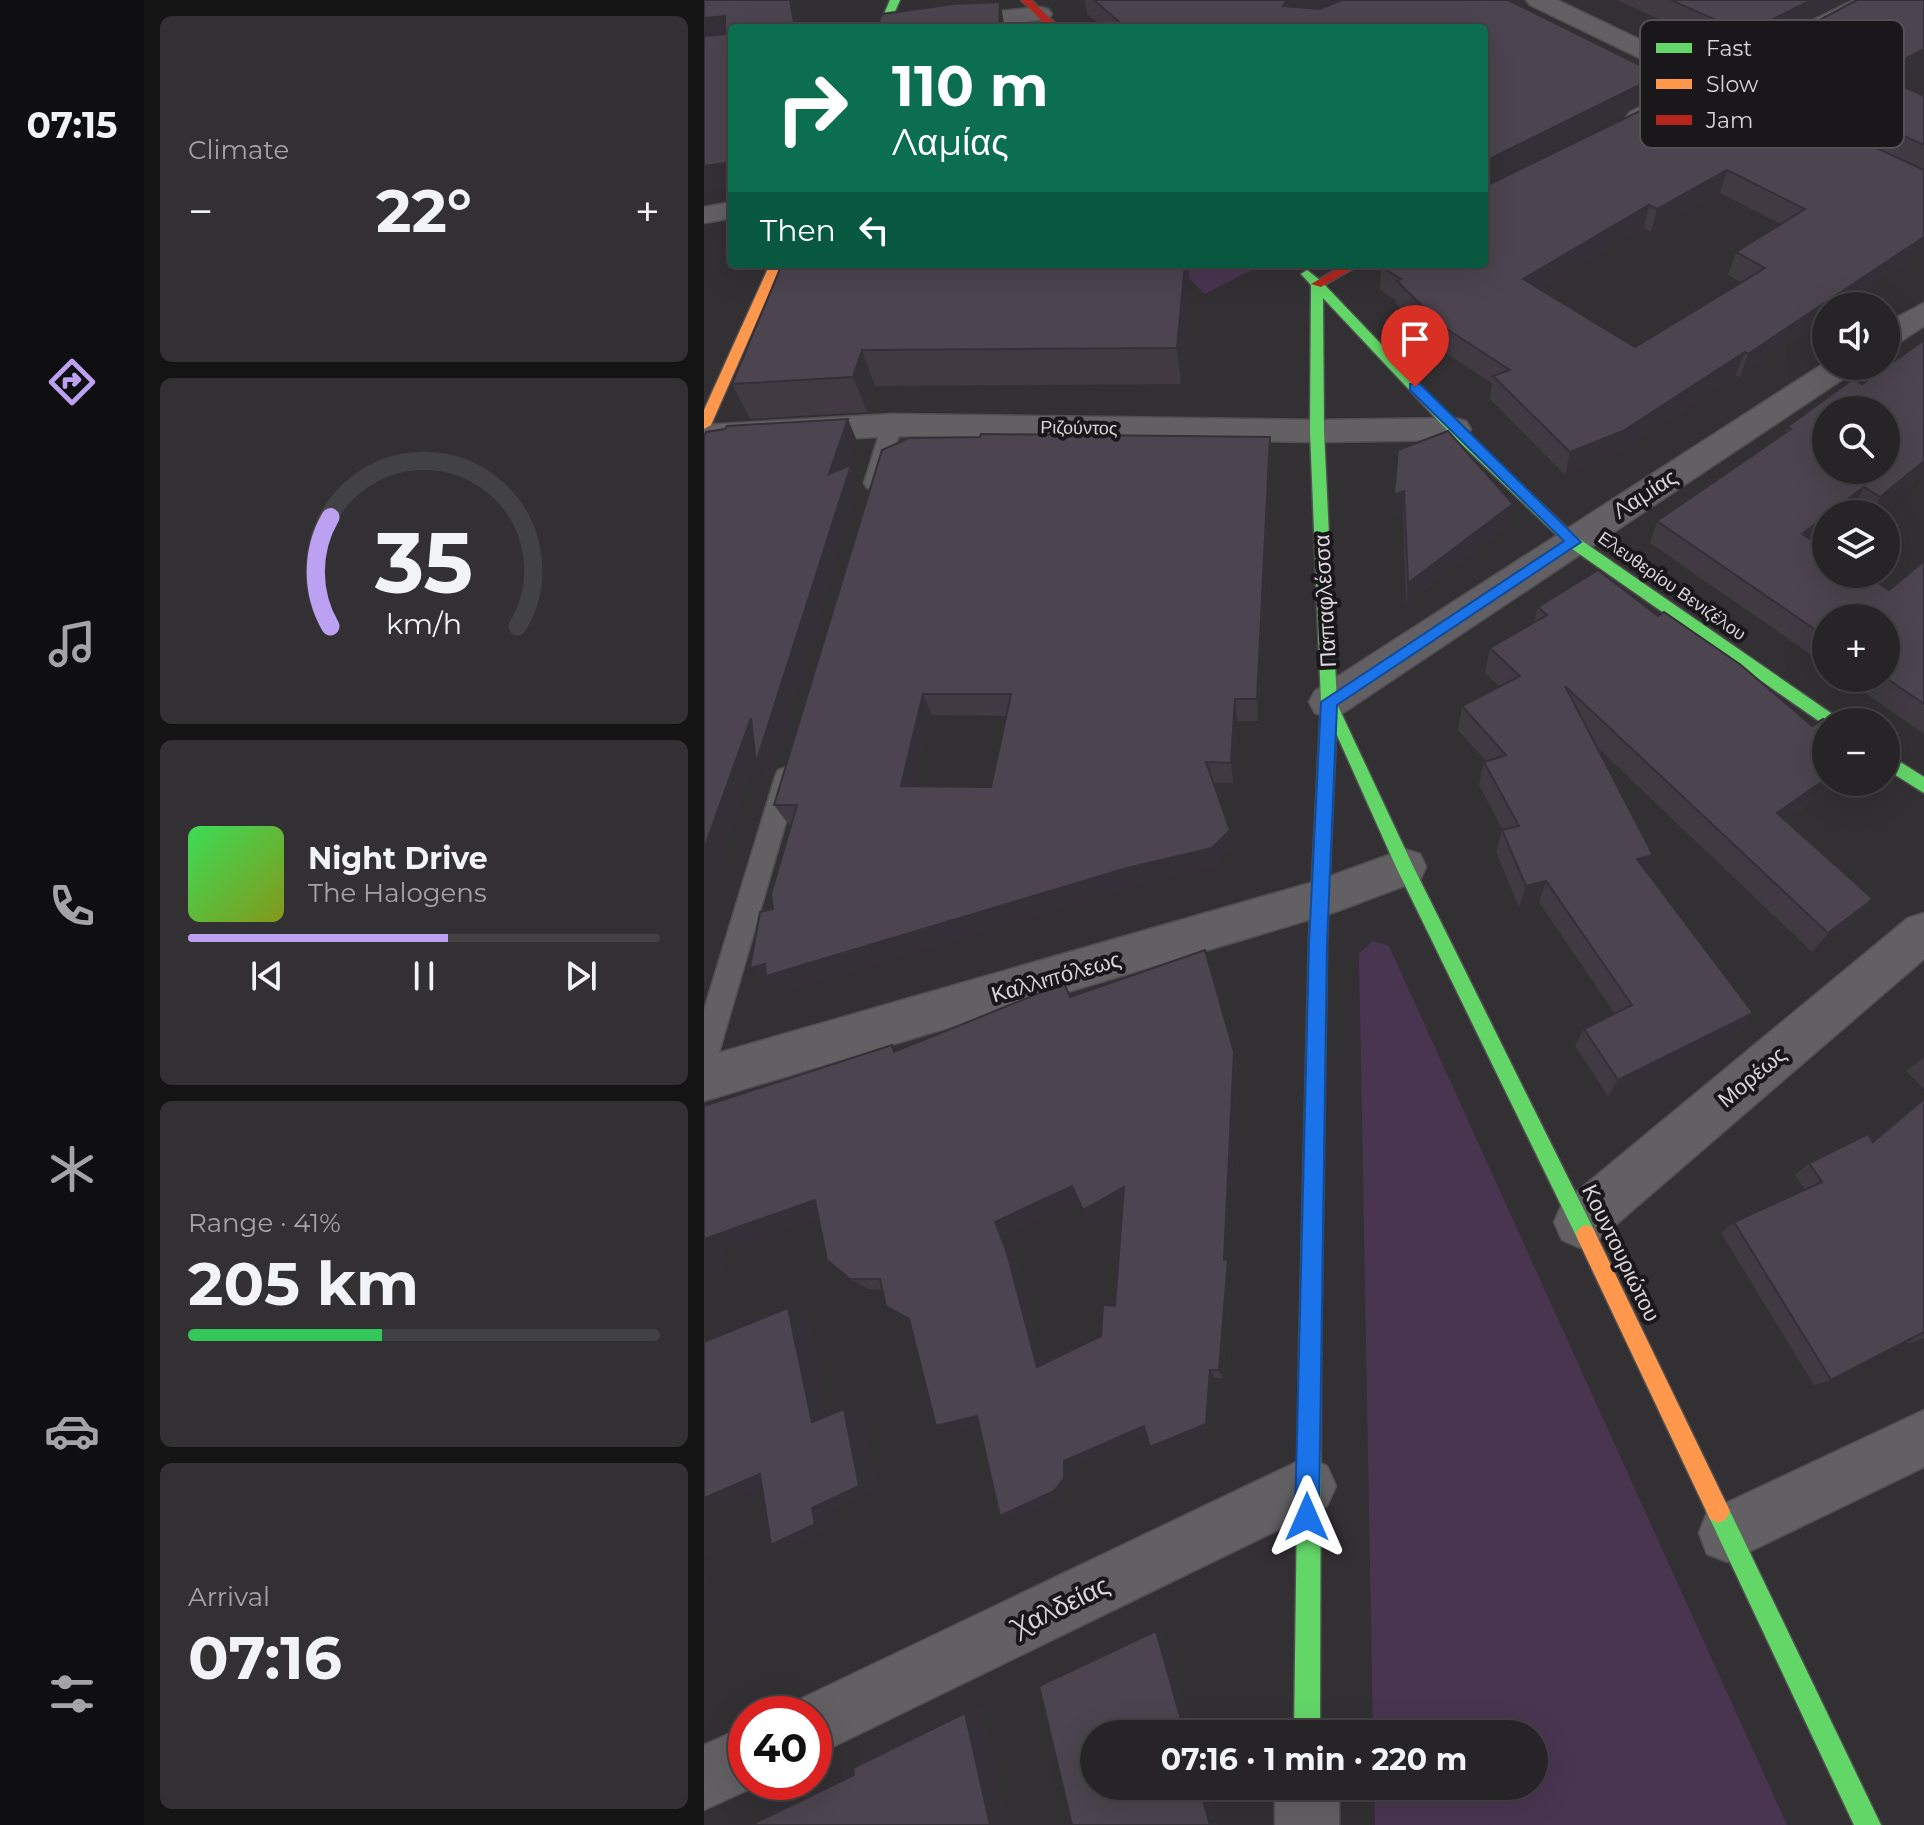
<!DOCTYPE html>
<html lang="en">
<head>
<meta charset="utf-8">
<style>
  body { margin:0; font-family:Montserrat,sans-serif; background:#323033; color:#f1f3f6; height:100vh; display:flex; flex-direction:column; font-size:30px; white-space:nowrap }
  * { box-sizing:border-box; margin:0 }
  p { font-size:26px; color:#a4a4a7 }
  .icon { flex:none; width:44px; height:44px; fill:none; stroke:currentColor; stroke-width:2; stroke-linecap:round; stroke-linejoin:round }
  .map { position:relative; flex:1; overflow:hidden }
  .panel { display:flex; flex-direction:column; gap:16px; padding:16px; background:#151415; width:560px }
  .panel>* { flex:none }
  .hud { position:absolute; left:24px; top:24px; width:760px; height:244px; border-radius:8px; box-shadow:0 8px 32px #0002,0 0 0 2px #424144; background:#0b6e4f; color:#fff; overflow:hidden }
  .tools { position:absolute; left:1108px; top:292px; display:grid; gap:16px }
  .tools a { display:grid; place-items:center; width:88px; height:88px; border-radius:50%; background:#262427; box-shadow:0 8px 32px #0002,0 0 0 2px #424144; font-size:40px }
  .speed { position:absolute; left:24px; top:1696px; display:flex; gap:16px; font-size:40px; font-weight:700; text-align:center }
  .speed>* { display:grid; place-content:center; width:104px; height:104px; border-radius:50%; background:#262427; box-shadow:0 8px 32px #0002,0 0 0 2px #424144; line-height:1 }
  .speed .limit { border:12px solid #d22; background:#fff; color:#111 }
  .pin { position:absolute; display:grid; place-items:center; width:68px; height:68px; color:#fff; margin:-82px -34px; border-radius:50% 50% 50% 0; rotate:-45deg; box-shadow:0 0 8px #0007 }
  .pin .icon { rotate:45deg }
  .me { position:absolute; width:88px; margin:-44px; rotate:0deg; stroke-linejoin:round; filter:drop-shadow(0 0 6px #0008) }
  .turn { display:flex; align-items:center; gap:28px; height:168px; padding:0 32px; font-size:36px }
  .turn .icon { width:104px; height:104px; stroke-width:2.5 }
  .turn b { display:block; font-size:56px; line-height:68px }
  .then { display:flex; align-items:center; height:76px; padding:0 32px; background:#0003; gap:16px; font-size:30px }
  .big { font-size:60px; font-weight:700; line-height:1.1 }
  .panel .card { flex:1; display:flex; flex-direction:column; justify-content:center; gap:12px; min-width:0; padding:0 28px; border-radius:12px; background:#323033 }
  .panel .dial { align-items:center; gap:0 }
  .dial svg { height:208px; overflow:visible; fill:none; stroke:#424144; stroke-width:7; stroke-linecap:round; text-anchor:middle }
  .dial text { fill:#f1f3f6; stroke:none }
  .song { display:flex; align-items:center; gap:24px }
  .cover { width:96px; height:96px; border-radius:12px; background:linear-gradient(135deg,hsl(130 70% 55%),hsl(70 70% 35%)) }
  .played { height:8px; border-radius:4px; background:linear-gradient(90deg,#bca0f2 55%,#424144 55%) }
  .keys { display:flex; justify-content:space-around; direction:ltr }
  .heat { display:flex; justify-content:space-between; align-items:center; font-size:44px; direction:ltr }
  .charge { height:12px; border-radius:6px; background:linear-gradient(90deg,#34c759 41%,#424144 0) }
  .trip { position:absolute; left:376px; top:1720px; width:468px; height:80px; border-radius:40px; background:#262427; box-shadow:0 8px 32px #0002,0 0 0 2px #424144; font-weight:700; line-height:80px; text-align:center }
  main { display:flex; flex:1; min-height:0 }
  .tab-bar { display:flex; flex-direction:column; width:144px; justify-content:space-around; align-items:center; background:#0f0e10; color:#a4a4a7 }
  .tab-bar .icon { width:56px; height:56px }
  .tab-bar .on { color:#bca0f2 }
  .tab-bar b { font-size:36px; color:#f1f3f6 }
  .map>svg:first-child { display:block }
</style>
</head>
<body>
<main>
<nav class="tab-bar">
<b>07:15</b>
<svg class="icon on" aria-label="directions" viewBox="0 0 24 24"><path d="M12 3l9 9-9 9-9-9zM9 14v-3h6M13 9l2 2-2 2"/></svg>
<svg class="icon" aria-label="music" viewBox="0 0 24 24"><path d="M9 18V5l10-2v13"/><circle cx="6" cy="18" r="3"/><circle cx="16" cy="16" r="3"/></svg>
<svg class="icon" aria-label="phone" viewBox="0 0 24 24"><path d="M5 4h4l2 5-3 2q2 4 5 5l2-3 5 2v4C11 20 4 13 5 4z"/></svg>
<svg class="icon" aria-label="climate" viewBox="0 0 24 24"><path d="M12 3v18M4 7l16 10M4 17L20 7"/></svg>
<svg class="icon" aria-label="car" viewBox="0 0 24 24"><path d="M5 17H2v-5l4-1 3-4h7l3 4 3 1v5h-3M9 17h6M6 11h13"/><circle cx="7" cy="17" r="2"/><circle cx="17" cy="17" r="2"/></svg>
<svg class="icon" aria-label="filters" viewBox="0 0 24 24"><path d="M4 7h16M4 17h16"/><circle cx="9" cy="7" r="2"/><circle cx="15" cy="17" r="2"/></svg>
</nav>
<section class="panel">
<div class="card"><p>Climate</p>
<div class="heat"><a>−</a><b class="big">22°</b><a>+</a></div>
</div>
<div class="card dial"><svg viewBox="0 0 100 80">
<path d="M14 69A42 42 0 1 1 86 69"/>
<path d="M14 69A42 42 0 0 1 14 27" stroke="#bca0f2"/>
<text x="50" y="56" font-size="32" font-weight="700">35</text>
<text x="50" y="72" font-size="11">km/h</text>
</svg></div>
<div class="card">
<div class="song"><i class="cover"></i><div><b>Night Drive</b><p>The Halogens</p></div></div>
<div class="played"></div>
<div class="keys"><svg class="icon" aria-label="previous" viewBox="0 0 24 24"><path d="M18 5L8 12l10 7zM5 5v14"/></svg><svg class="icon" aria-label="pause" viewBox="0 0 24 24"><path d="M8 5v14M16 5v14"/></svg><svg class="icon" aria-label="next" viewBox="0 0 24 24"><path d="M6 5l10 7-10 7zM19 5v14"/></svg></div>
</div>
<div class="card"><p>Range · 41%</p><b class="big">205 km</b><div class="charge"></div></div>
<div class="card"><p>Arrival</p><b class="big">07:16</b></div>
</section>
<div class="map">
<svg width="1220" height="1825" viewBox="0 0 1220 1825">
  <rect width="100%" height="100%" fill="#333034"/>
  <!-- green -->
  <g fill="#4a3550">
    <path d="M470 264H559L501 294Z"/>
    <path d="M669 941 685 946 1083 1825H671L670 1786H830V1734H669L655 953Z"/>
  </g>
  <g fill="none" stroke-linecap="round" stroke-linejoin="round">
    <!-- lane casing -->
    <g stroke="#504e51" stroke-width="3">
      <g id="lane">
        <path d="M188 419 198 425 180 483 170 490 163 488 160 483 178 425Z"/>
        <path d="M83 767 92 770 95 777 14 1056 10 1065 0 1069V1010L71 777 74 770Z"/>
      </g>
    </g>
    <!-- street casing -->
    <g stroke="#504e51" stroke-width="3">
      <g id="street">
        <path d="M822 0H853L1004 72 1150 0H1180L1024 82 1036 91 1032 96 1023 99 1005 92 935 125 926 122 922 117 926 112 985 82 826 5Z"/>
        <path d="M336 7 344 9 348 14 344 19 272 28H193L205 21Z"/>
        <path d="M28 202V218L0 223V207Z"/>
        <path d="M1220 303V326L1193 344 1182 346V323Z"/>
        <path d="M1122 362V366H1153L1148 373 639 713 625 717 611 713 605 702 611 691Z"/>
        <path d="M188 414 613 420 750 418 762 421 767 429 762 437 750 440 613 442 188 436 0 447V425Z"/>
        <path d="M701 849 716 854 722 867 716 880 631 912 0 1101V1057L613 881Z"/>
        <path d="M1220 913V959L894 1240 876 1248 858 1240 850 1222 858 1204 1204 918Z"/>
        <path d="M1220 1410V1467L1024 1562 1003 1554 995 1533 1003 1512Z"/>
        <path d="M603 1457 623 1466 632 1486 623 1506 110 1756V1714H83L88 1703Z"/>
        <path d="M42 1726V1782H61L0 1810V1745Z"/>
        <rect x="571" y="1786" width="64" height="39"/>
      </g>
    </g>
    <!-- fast casing -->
    <g stroke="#504e51" stroke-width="3">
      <g id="fast">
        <path d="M186 0H196L184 28H174Z"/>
        <path d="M603 270 617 281 755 426 874 538 1134 718 1136 722H1122V726L864 546 745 432 619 298 620 431 633 704 709 866 889 1228 892 1235 889 1242 882 1245 875 1242 692 867 632 733 623 940 620 946 614 948 608 946 605 940 617 702 606 431 607 285 597 274Z"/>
        <path d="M1182 753 1220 777V793L1182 769Z"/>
        <path d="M606 1342 614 1345 617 1353 616 1734H590L595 1353 598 1345Z"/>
        <path d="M1014 1499 1022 1503 1177 1825H1150L1006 1519 1002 1511 1006 1503Z"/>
      </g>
    </g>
    <!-- slow casing -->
    <g stroke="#504e51" stroke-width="3">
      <g id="slow">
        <path d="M66 264H78L7 425 0 429V410Z"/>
        <path d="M614 932 620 934 623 940 617 1353 614 1361 606 1364 598 1361 595 1353 605 940 608 934Z"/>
        <path d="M882 1225 889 1228 1022 1503 1026 1511 1022 1519 1014 1523 1006 1519 875 1242 872 1235 875 1228Z"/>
      </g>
    </g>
    <!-- jam casing -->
    <g stroke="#504e51" stroke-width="3">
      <g id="jam">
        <path d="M317 0H327L356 28H345Z"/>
        <path d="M642 264H657L617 287 607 284Z"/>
      </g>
    </g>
    <!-- lane -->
    <use href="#lane" fill="#626063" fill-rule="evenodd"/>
    <!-- street -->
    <use href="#street" fill="#626063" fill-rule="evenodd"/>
    <!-- fast -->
    <use href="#fast" fill="#63d668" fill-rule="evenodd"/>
    <!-- slow -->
    <use href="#slow" fill="#ff974d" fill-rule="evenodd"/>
    <!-- jam -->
    <use href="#jam" fill="#b3261e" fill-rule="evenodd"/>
  </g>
  <!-- wall -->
  <g fill="#413a43" fill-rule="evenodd">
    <path d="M381 0H635L614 8 616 9 638 0H804L956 75 950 98 782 183V186L983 88 991 92 1020 77 1039 86 1046 64 1065 54 1068 45 1153 0H1220V66L1190 82 1220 96V253L1141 306H1122V319L1036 377 1032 375 913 454 861 475 786 399 788 383 736 349 692 304V300L676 290 677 267 682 264H780V28H400L383 14ZM1016 193 1077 224 1032 252 1024 275 1037 282 931 347 837 289 940 228 947 232Z"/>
    <path d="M913 0H1143L1034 55Z"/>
    <path d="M78 264 486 288 477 384 171 386 163 412 46 419 28 384Z"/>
    <path d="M1220 340V473L1170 514H1158L1149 509 1108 540 1185 590 1220 561V734L1140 678H1182L1122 618V665L946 543 953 521 1081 433 1083 427 1158 384Z"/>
    <path d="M178 450 567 460 554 721H533L529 783H509L526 830 528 849 511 867 428 887 78 993 68 983 62 984 69 909 87 825H85L70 805ZM228 715 302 716 287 787 212 786Z"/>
    <path d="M694 450 809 504 805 526 702 604 699 513 688 517Z"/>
    <path d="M834 607 1122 782H1136L1081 820 1169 899 1151 920 1108 952 893 747 949 855 942 870 1049 1013 1035 1031 904 1096 871 1046 880 1029 911 1014 835 902 815 907 792 852 798 830H799L775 785 780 762 782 761 754 730 758 706 796 687 781 673 786 648 830 622Z"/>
    <path d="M366 997 530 1052 533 1070 524 1260 527 1272 519 1378H510L507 1429 453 1452 446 1447 442 1434 371 1465V1481L361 1494 309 1518 275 1425 248 1431 232 1426 206 1320 182 1306 179 1290 164 1289 146 1279 115 1219 18 1253 21 1269 0 1276V1106L194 1051ZM375 1201 388 1223 418 1206 411 1306 397 1336 341 1363 315 1265 303 1235Z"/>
    <path d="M1220 1057V1089L1202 1071Z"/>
    <path d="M1220 1098V1338L1204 1344 1202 1341 1127 1380 1110 1385 1017 1233 1030 1222 1101 1190 1091 1175 1105 1163 1169 1141Z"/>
  </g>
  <!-- shaded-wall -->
  <g fill="#353037">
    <path d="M86 0H89L94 28H91Z"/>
    <path d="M583 0H635L585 20 579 6Z"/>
    <path d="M1107 0H1143L1034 55 1041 33Z"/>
    <path d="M296 2 301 28H295Z"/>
    <path d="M21 16 28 35 0 43V18Z"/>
    <path d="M1220 49V66L1163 97 1172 74Z"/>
    <path d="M956 75 950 98 780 184 781 161Z"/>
    <path d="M28 162V188L0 192V166Z"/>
    <path d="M1023 170 1016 193 947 232 953 209Z"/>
    <path d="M945 205 940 228 815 302 819 279Z"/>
    <path d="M1220 237V253L1141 306H1122V319L1036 377 1044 354Z"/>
    <path d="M481 264H484L486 288 477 384 473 348Z"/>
    <path d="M158 350 171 386 163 412 149 377Z"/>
    <path d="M1041 352 1032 375 913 454 861 475 866 452Z"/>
    <path d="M144 419 153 441 135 497 125 474Z"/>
    <path d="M566 437 567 460 554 721 553 699Z"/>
    <path d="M1220 461V473L1170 514H1167L1176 497Z"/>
    <path d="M147 465 156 487 66 783 52 763Z"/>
    <path d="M1160 487 1149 509 1142 514H1124Z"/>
    <path d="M700 491 699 513 688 517 690 495Z"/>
    <path d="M809 504 805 526 702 604 704 583Z"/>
    <path d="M1122 516V529L1088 555 1098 534Z"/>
    <path d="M219 694 228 715 208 807 197 786Z"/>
    <path d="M531 699 533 721 529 783 527 763Z"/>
    <path d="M47 718 60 738 0 912V849Z"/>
    <path d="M1122 779V782H1136L1059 835 1073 813Z"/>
    <path d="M526 830 528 849 511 867 428 887 78 993 68 983 62 984 46 968Z"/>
    <path d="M949 855 939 877 933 859Z"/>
    <path d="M842 881 835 902 815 907 822 886Z"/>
    <path d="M1169 899 1151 920 1108 952 1124 933Z"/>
    <path d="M1049 1013 1035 1031 904 1096 914 1080Z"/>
    <path d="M530 1052 533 1070 524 1260 527 1272 519 1378 515 1370Z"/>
    <path d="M368 1186 377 1200 303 1235 315 1265 344 1374 333 1367 291 1222Z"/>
    <path d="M420 1187 427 1201 388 1223 379 1210Z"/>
    <path d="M111 1200 130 1214 18 1253 21 1269 0 1276V1239Z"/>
    <path d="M84 1308 106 1318 130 1428 108 1422Z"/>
    <path d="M506 1370 510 1378 507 1429 453 1452 446 1447Z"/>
    <path d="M140 1409 160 1416 176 1489 131 1510 134 1525 92 1546 67 1545 108 1508Z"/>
    <path d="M273 1416 287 1422 248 1431 232 1426Z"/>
    <path d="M440 1426 447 1432 371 1465V1481L361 1494 309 1518 296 1516 360 1461Z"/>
    <path d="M56 1474 80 1478 6 1510 12 1554 2 1557 11 1625 0 1630V1498Z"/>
    <path d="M459 1627 489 1734H481L452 1631Z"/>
    <path d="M279 1705 306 1825H286L261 1713Z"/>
    <path d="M495 1786H504L515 1825H506Z"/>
  </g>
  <!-- building -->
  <g fill="#4c444e" stroke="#353037" stroke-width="2" fill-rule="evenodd">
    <path d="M0 0H86L91 28H28V162L0 166V36L21 34V16L0 18Z"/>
    <path d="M390 0H583L579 6 616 9 638 0H804L956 75 781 161 782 186 983 88 991 92 1020 77 1220 170V237L1044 354 1041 352 919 431 866 452 789 376 806 370 738 326 693 281 697 279 677 267 682 264H780V28H422ZM1023 170 1101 209 1032 252 1061 268 931 347 819 279 945 205 953 209Z"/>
    <path d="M967 0H1107L1041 33Z"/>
    <path d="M1153 0H1220V49L1172 74 1220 96V145L1046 64 1076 48 1068 45Z"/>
    <path d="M296 2 295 28H172L178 14 250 4Z"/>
    <path d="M78 264H481L473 348 158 350 149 377 28 384Z"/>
    <path d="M1220 340V461L1176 497 1160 487 1124 514H1122V516L1098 534 1122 549V574H1160L1185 590 1220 561V704L1182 678V618H1122V637L953 521 1087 429 1083 427 1149 379 1158 384ZM1122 410H1182V470H1122Z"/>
    <path d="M144 419 125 474 147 465 52 763 47 718 0 849V437L2 432 21 429 23 426Z"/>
    <path d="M744 431 809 504 704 583 700 491 690 495 694 450Z"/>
    <path d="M277 434 566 437 553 699H531L527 763 502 762 526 830 508 848 423 868 62 976 61 964 46 968 56 912 69 909 67 894 93 805H70L178 450 205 438 276 437ZM219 694H307L287 787 197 786Z"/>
    <path d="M894 570 954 616 960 612 1037 665 1108 726 1119 719 1123 722 1122 779 1073 813 1169 899 1124 933 861 686 949 855 933 859 1049 1013 914 1080 880 1029 928 1005 842 881 822 886 798 830 815 826 780 762 802 755 758 706 816 676 786 648 843 615 834 607Z"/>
    <path d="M501 950 530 1052 520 1260H524L515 1370H506L502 1424 446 1447 440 1426 360 1461V1478L350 1491 296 1516 273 1416 232 1426 205 1319 182 1306 176 1279H146L123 1260 111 1200 0 1239V1106L188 1045 190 1052 360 983 366 997ZM368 1186 379 1210 420 1187 411 1306 399 1305 397 1336 333 1367 303 1253 291 1222Z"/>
    <path d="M1220 1099V1332L1127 1380 1030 1222 1118 1182 1105 1163 1164 1134 1169 1142Z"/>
    <path d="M84 1308 108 1422 140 1409 155 1486 108 1508 111 1524 67 1545 56 1474 0 1498V1342Z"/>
    <path d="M452 1631 481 1734H390V1786H495L506 1825H368L335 1686Z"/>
    <path d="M261 1713 286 1825H47L150 1775 149 1768Z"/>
  </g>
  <!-- route -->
  <path fill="#1a73e8" stroke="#114b97" stroke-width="2" d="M706 384H716L877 542 633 705 623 944 615 1517 612 1526 603 1529 595 1526 591 1517 605 944 617 702 860 541 706 390Z"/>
  <g text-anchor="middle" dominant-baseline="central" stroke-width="8" stroke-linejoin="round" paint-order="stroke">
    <!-- far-street labels -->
    <g font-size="18" fill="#d9d5da" stroke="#1a171b">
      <text transform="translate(375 428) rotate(1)">Ριζούντος</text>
      <text transform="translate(968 586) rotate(35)">Ελευθερίου Βενιζέλου</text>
    </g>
    <!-- street labels -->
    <g font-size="22" fill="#d9d5da" stroke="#1a171b">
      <text transform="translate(941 494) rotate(-33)">Λαμίας</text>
      <text transform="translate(621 601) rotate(-93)">Παπαφλέσσα</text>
      <text transform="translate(352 977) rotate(-16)">Καλλιπόλεως</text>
      <text transform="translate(1048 1077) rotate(-40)">Μορέως</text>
      <text transform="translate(917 1253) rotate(64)">Κουντουριώτου</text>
    </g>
    <!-- near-street labels -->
    <g font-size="26" fill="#d9d5da" stroke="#1a171b">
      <text transform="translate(357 1606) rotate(-26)">Χαλδείας</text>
    </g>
  </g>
  <!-- legend -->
  <rect x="936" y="20" width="264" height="128" rx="12" fill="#1a171b" stroke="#535054" stroke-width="2"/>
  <rect x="952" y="43" width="36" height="10" fill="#63d668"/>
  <rect x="952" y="79" width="36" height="10" fill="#ff974d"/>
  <rect x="952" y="115" width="36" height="10" fill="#b3261e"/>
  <g font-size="22" fill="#d9d5da">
    <text x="1002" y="56">Fast</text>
    <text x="1002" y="92">Slow</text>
    <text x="1002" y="128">Jam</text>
  </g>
</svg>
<div class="tools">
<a><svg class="icon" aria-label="sound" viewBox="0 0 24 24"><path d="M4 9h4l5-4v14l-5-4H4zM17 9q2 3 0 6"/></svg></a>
<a><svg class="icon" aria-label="search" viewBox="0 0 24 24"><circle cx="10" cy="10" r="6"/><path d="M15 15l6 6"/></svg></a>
<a><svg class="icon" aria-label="layers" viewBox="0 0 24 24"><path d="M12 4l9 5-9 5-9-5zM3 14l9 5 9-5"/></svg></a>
<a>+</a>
<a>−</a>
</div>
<div class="speed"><div class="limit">40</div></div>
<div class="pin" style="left:711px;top:387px;background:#d93025"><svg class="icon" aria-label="arrive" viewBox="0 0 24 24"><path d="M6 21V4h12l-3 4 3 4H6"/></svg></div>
<svg class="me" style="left:603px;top:1517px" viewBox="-20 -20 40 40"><path d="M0-17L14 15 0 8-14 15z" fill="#1a73e8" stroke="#fff" stroke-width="4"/></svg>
<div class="trip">07:16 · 1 min · 220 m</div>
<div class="hud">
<div class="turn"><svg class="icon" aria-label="right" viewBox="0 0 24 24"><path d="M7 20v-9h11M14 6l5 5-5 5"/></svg><div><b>110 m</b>Λαμίας</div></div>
<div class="then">Then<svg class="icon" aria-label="left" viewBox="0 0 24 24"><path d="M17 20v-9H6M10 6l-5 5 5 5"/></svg></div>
</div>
</div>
</main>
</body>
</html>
